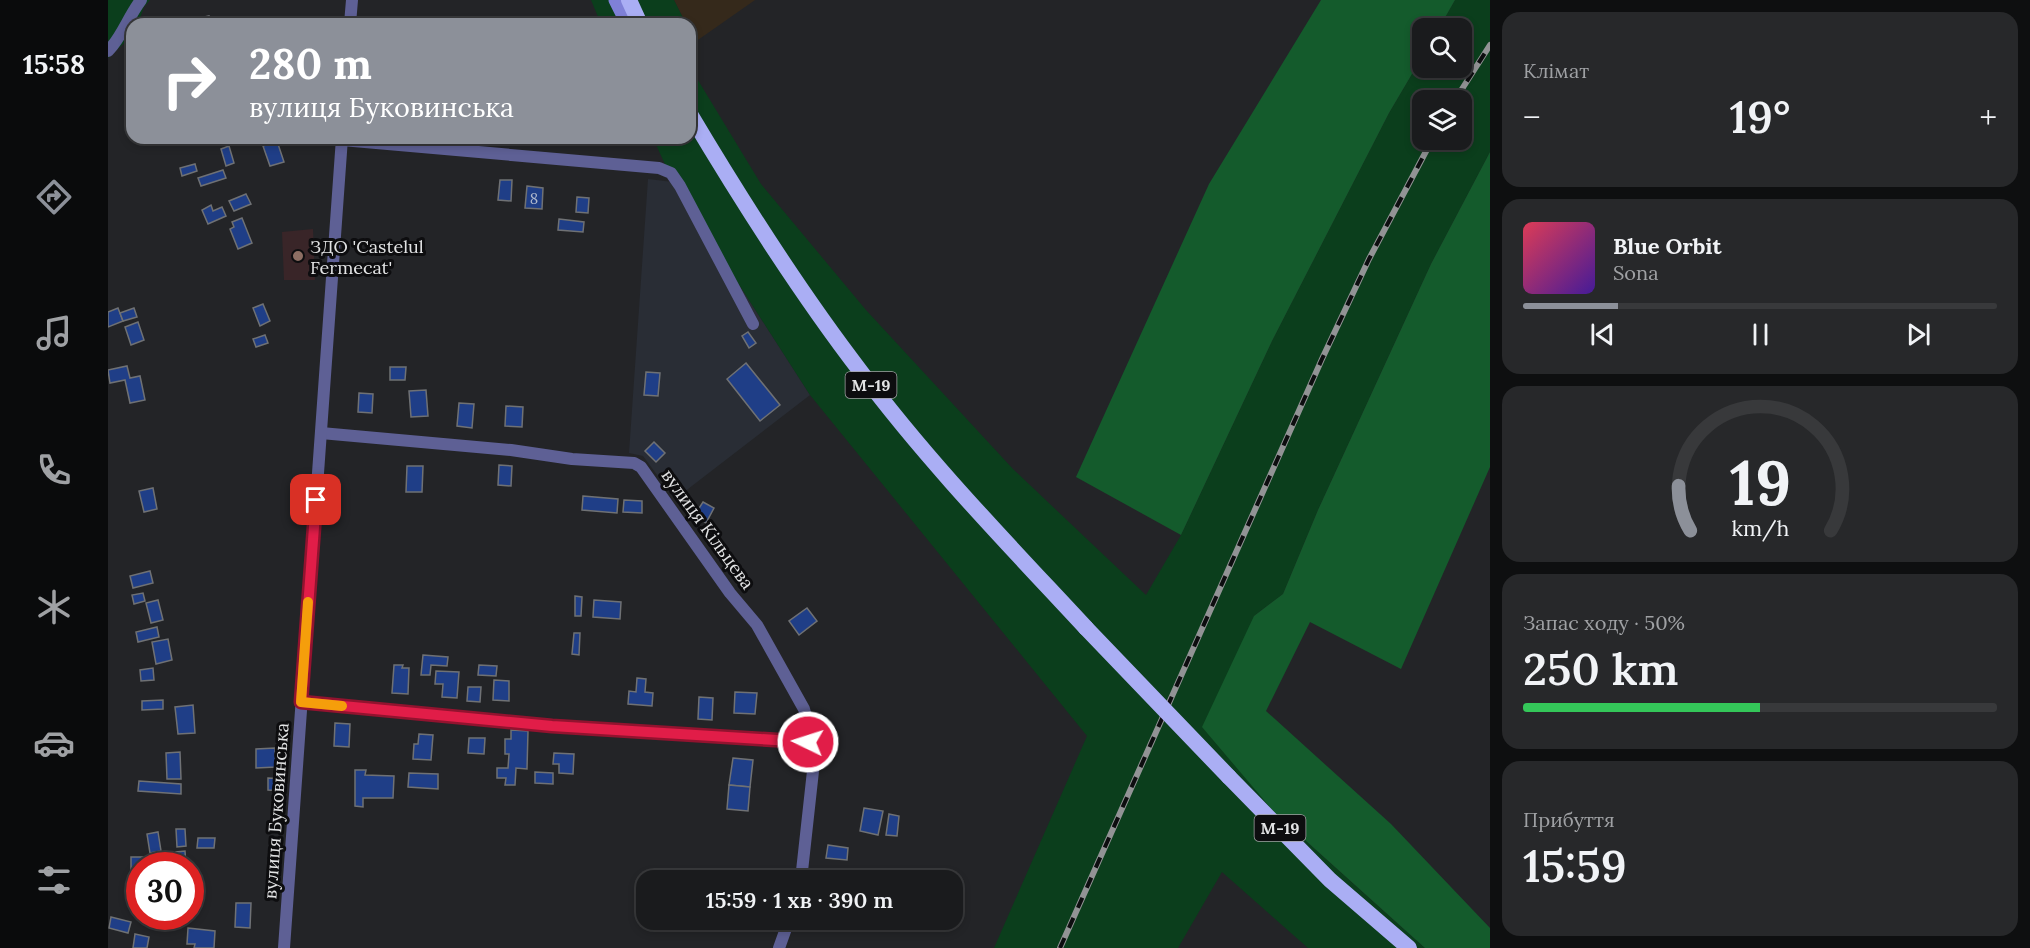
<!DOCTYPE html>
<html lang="uk">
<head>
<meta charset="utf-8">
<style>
  body { margin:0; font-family:Lora,serif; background:#27282a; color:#f1f3f6; height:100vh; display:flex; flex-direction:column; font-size:22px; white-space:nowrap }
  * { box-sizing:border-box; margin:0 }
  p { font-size:20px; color:#9fa1a4 }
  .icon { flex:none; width:33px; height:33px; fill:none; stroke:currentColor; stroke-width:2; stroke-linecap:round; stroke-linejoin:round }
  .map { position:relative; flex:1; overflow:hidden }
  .side { display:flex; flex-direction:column; gap:12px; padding:12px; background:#0e0f10; width:540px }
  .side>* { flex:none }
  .hud { position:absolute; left:18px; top:18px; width:570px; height:126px; border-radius:18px; box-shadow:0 3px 9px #0003,0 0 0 2px #38393b; background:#8c9099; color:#fff; overflow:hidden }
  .tools { position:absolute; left:1304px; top:18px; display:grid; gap:12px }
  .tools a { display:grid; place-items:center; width:60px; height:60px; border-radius:12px; background:#1a1b1d; box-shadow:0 3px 9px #0003,0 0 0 2px #38393b; font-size:30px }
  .speed { position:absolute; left:18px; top:852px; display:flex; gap:12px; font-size:30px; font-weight:700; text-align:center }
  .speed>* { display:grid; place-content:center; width:78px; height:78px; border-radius:50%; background:#1a1b1d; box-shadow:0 3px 9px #0003,0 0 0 2px #38393b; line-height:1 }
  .speed .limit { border:9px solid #d22; background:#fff; color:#111 }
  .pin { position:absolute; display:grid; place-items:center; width:51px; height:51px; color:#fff; margin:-26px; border-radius:12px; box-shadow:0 3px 9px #0006 }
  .me { position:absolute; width:66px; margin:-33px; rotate:274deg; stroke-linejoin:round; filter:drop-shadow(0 0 4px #0008) }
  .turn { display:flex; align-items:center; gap:21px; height:126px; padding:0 24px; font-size:27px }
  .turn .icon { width:78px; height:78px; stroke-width:2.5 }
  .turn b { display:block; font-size:42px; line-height:51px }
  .big { font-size:45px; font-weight:600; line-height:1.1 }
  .side .card { flex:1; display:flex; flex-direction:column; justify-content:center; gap:9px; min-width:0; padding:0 21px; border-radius:18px; background:#27282a }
  .side .dial { align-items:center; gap:0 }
  .dial svg { height:156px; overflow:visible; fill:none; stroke:#38393b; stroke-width:7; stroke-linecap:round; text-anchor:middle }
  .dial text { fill:#f1f3f6; stroke:none }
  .song { display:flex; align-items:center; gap:18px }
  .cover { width:72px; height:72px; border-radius:9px; background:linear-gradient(135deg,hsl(350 70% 55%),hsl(260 70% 35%)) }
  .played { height:6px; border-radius:3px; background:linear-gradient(90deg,#8c9099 20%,#38393b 20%) }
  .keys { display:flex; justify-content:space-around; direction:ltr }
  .heat { display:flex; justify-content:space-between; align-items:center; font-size:33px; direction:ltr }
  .charge { height:9px; border-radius:4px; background:linear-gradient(90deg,#34c759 50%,#38393b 0) }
  .trip { position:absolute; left:528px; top:870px; width:327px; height:60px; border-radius:18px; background:#1a1b1d; box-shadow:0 3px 9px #0003,0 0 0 2px #38393b; font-weight:600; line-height:60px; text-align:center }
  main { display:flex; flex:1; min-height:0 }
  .menu { display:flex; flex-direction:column; width:108px; justify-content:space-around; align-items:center; background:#0a0b0c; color:#9fa1a4 }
  .menu .icon { width:42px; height:42px }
  .menu .on { color:#8c9099 }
  .menu b { font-size:27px; color:#f1f3f6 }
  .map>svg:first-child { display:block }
</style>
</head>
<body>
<main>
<nav class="menu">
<b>15:58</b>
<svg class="icon on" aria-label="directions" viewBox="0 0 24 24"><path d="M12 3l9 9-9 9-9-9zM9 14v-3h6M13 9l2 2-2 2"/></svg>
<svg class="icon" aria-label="music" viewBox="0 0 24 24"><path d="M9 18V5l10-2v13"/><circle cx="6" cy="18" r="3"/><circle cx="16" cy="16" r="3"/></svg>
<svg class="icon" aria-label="phone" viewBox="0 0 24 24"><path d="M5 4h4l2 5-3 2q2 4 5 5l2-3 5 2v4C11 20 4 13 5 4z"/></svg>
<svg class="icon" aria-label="climate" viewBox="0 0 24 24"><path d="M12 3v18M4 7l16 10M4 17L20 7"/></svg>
<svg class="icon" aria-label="car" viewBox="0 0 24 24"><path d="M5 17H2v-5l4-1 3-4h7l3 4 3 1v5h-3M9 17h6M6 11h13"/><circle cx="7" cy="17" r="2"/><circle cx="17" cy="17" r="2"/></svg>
<svg class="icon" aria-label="filters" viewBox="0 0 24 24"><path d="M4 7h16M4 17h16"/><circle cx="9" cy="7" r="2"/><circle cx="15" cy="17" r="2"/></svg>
</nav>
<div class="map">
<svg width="1382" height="948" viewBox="0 0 1382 948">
  <rect width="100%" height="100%" fill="#232427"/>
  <!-- built -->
  <path fill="#292d35" d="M540 179 565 182 702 395 567 499 535 456 521 453Z"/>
  <!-- industrial -->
  <path fill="#35291b" d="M566 0H647L587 42 582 32V24H578Z"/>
  <!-- education -->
  <path fill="#392528" d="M205 229 207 280H176L174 232Z"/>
  <!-- green -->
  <g fill="#0b3e1c" fill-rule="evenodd">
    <path d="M0 0H42L36 7 30 24H24V36L0 58Z"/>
    <path d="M483 0H566L578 24H493Z"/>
    <path d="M1347 0H1382V152L1323 264 1210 510 1175 594 1146 616 1167 813 1317 948H1200L1114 872 1070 948H886L979 736 702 395 565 182 545 138H582V67L653 184 758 310 905 469 1038 595 1073 535 1164 341 1281 113 1314 57V68H1353V28H1331ZM1314 100H1353V140H1314Z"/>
  </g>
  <!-- forest -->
  <g fill="#145b2c">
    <path d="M1213 0H1347L1331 28H1314V57L1281 113 1164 341 1073 535 968 477 1101 184Z"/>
    <path d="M1382 152V467L1293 669 1202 622 1158 711 1283 824 1382 928V948H1317L1167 813 1094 727 1146 616 1175 594 1210 510 1323 264Z"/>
  </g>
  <!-- building -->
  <g fill="#1f3e87" stroke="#6f7174" stroke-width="1.5">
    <path d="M101 16 102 24H78V21Z"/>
    <path d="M355 138H365L364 153 354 152Z"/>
    <path d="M395 138H411L410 141 395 140Z"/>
    <path d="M169 141 176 162 162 166 155 146Z"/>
    <path d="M121 146 126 163 118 166 113 149Z"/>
    <path d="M87 164 89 171 74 176 72 168Z"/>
    <path d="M115 170 118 178 93 186 90 178Z"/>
    <path d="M392 180H404L403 201 390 200Z"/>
    <path d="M419 186 435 188 434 209 417 208Z"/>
    <path d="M138 194 143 204 126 211 121 201Z"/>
    <path d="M469 197 481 198 480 213 468 212Z"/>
    <path d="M103 205 105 211 114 207 118 216 100 224 94 210Z"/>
    <path d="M134 218 144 243 130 249 122 229 126 227 124 222Z"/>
    <path d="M451 219 476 222 475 232 450 230Z"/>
    <path d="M155 304 162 321 152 326 145 308Z"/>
    <path d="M10 308 15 321 0 327V312Z"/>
    <path d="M26 308 29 317 15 321 12 313Z"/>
    <path d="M30 322 36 340 23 345 17 327Z"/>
    <path d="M640 332 648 343 641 348 634 336Z"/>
    <path d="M157 335 160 343 148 347 145 339Z"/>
    <path d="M638 363 672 405 652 421 619 379Z"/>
    <path d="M19 366 22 378 32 376 37 400 22 403 17 380 2 383 0 370Z"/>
    <path d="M282 367H298L297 380H282Z"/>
    <path d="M538 372 552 373 550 396 536 395Z"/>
    <path d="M318 390 320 416 303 417 301 391Z"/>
    <path d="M251 393 265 394 264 413 250 412Z"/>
    <path d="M351 403 366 404 364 428 349 426Z"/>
    <path d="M398 406 415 407 414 427 397 426Z"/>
    <path d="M546 442 557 453 548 462 537 451Z"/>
    <path d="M391 465 404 466 403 486 390 485Z"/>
    <path d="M299 466H315L314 492H298Z"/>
    <path d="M45 488 49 509 36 512 31 491Z"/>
    <path d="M475 496 510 499 509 513 474 510Z"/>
    <path d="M516 500 534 501V513L515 512Z"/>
    <path d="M595 502 606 508 598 523 586 516Z"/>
    <path d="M42 571 45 583 25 588 22 576Z"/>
    <path d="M35 593 37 601 26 604 24 595Z"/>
    <path d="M467 596 474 597 473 616H467Z"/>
    <path d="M50 600 55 620 43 623 38 603Z"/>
    <path d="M486 600 513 602 512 619 485 617Z"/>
    <path d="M699 608 709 621 691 635 681 621Z"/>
    <path d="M49 627 51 637 30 642 28 632Z"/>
    <path d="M466 633H472L471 655 464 654Z"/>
    <path d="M60 639 64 660 48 664 44 642Z"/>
    <path d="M315 655 340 657 339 666 323 665 322 675H313Z"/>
    <path d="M286 665H295L294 668H301L300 694 284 693Z"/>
    <path d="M371 665 389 666 388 676 370 675Z"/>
    <path d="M45 668 46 680 33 681 32 670Z"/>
    <path d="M328 671 351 672 349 698 334 697 335 684H327Z"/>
    <path d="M529 678 538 679 537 692 545 693 544 706 520 704 521 691 528 692Z"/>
    <path d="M386 680 401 681V701L385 700Z"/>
    <path d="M360 687H373L372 702 359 701Z"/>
    <path d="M627 692 649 693 647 714 626 713Z"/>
    <path d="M591 697 605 698 604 720 590 719Z"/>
    <path d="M55 700V709L34 710V701Z"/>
    <path d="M85 705 87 733 70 734 67 707Z"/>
    <path d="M227 723 242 724 241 747 226 746Z"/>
    <path d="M403 730 420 731 419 769 408 768 407 785H397L398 778H389V768H400L401 754H397V739H403Z"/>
    <path d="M311 734 325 735 323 760 305 759 306 744H310Z"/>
    <path d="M361 738H377L376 754 360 753Z"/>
    <path d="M167 748 168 767 148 768V749Z"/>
    <path d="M72 752 73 779H59L58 753Z"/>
    <path d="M446 753 466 754 465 774 451 773V764H445Z"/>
    <path d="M625 758 645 760 642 787 621 785Z"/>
    <path d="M247 770H258L257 775 286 776 285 798H255V807L247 806Z"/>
    <path d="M427 772 445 773V784L427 783Z"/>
    <path d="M301 773 330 774V789L300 787Z"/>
    <path d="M160 778 177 779V791L160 790Z"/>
    <path d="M31 781 73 784V794L30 791Z"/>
    <path d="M621 785 642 787 640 811 619 809Z"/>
    <path d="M756 808 775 811 770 835 752 831Z"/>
    <path d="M781 814 791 816 789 836 778 835Z"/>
    <path d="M68 829H77L78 846 69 847Z"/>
    <path d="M50 832 53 851 42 853 39 834Z"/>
    <path d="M90 838H107L106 848H89Z"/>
    <path d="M720 845 740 848 739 860 718 858Z"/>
    <path d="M77 851 78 866H69L68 852Z"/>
    <path d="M23 857H41L40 866H32V875L23 874Z"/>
    <path d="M128 903H143L142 928 127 927Z"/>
    <path d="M3 917 23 922 20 933 1 928Z"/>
    <path d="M741 920H755V925L741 924Z"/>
    <path d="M80 928 107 931 106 948H86L87 944H79Z"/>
    <path d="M27 934 41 937 39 948H25Z"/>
  </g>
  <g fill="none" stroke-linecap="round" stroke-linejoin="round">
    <!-- minor -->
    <g stroke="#5e6095" stroke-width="12">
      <path d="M242 24 244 0"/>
      <path d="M0 51C14 37 20 17 33 0"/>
      <path d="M234 140 551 168 563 173 572 186 645 324"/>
      <path d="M213 433 403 450 464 459 526 463 533 467 622 593 649 625 696 709 701 727 700 742 705 771 693 880"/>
      <path d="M193 702 444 726 700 742"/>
      <path d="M176 948 234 138"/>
      <path d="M671 948 681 920"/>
    </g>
    <!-- secondary -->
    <path stroke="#7f80d7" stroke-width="15" d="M508 0 520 24"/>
    <!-- trunk -->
    <g stroke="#aaaef4" stroke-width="16">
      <path d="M521 0 532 24"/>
      <path d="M582 114C635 203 690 290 753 372 821 463 901 545 978 628"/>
      <path d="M1121 777 1222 880 1301 948"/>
    </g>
    <!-- rail casing -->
    <g stroke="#929395" stroke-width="6">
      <g id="rail">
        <path d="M1347 100 1382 45"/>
        <path d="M952 948 1214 359 1261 259 1324 140"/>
      </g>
    </g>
    <!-- rail -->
    <use href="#rail" stroke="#0d0d0f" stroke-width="4" stroke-dasharray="11" stroke-linecap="butt"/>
    <!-- trunk-bridge -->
    <path stroke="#aaaef4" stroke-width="16" d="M978 628 1121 777"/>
  </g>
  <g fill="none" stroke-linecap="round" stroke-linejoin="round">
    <!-- route casing -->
    <g stroke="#92132f" stroke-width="15">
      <path id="route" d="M208 500 193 702 444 726 700 742"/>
    </g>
    <!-- route -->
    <use href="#route" stroke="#e11d48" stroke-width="10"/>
    <!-- slow -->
    <path stroke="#f59e0b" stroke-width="10" d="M200 602 193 702 234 706"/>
  </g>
  <!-- markers -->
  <circle fill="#8d6e63" stroke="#0d0d0f" stroke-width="2" cx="190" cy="256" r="6"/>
  <g text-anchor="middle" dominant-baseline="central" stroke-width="6" stroke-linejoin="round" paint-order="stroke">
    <!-- number labels -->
    <g font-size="15" fill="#b1bacd">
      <text x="426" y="198">8</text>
    </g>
    <!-- shield labels -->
    <g fill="#0d0d0f" stroke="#a2a3a4" stroke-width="1.5">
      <rect x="737.5" y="372" width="51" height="26" rx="4.5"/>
      <rect x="1146.5" y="815" width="51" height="26" rx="4.5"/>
    </g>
    <g font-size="16" font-weight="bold" fill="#e2e3e4">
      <text x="763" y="385">М-19</text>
      <text x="1172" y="828">М-19</text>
    </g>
    <!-- poi labels -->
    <g font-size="18" fill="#e2e3e4" stroke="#0d0d0f" text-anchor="start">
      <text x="202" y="246">ЗДО 'Castelul<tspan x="202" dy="21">Fermecat'</tspan></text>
    </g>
    <!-- street labels -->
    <g font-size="18" fill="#e2e3e4" stroke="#0d0d0f">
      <text transform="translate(600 529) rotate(54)">вулиця Кільцева</text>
      <text transform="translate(168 811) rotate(-86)">вулиця Буковинська</text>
    </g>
  </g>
</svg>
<div class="tools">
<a><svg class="icon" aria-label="search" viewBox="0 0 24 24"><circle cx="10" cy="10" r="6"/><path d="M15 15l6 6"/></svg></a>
<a><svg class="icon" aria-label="layers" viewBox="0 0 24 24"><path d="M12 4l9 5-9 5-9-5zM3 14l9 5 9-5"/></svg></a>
</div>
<div class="speed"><div class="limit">30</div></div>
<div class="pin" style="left:208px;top:500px;background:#d93025"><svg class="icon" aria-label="arrive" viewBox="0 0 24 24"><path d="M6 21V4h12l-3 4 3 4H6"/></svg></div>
<svg class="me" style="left:700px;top:742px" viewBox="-20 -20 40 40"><circle r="17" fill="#e11d48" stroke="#fff" stroke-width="3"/><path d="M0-11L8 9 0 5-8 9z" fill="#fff"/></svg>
<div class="trip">15:59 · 1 хв · 390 m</div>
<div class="hud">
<div class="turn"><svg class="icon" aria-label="right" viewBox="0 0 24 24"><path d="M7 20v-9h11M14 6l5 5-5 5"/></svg><div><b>280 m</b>вулиця Буковинська</div></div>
</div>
</div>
<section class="side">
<div class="card"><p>Клімат</p>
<div class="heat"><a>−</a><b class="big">19°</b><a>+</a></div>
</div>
<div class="card">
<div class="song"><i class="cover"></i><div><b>Blue Orbit</b><p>Sona</p></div></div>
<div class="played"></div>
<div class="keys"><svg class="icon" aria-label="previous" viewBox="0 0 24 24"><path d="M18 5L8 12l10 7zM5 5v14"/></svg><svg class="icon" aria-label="pause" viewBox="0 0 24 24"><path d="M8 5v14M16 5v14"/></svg><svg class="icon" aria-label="next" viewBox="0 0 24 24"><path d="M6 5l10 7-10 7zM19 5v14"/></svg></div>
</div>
<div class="card dial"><svg viewBox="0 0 100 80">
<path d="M14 69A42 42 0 1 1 86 69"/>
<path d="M14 69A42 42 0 0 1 8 46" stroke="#8c9099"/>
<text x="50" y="56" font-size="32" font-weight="700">19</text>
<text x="50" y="72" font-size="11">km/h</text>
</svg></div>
<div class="card"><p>Запас ходу · 50%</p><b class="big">250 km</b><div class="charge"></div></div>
<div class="card"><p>Прибуття</p><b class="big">15:59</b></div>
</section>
</main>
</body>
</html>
